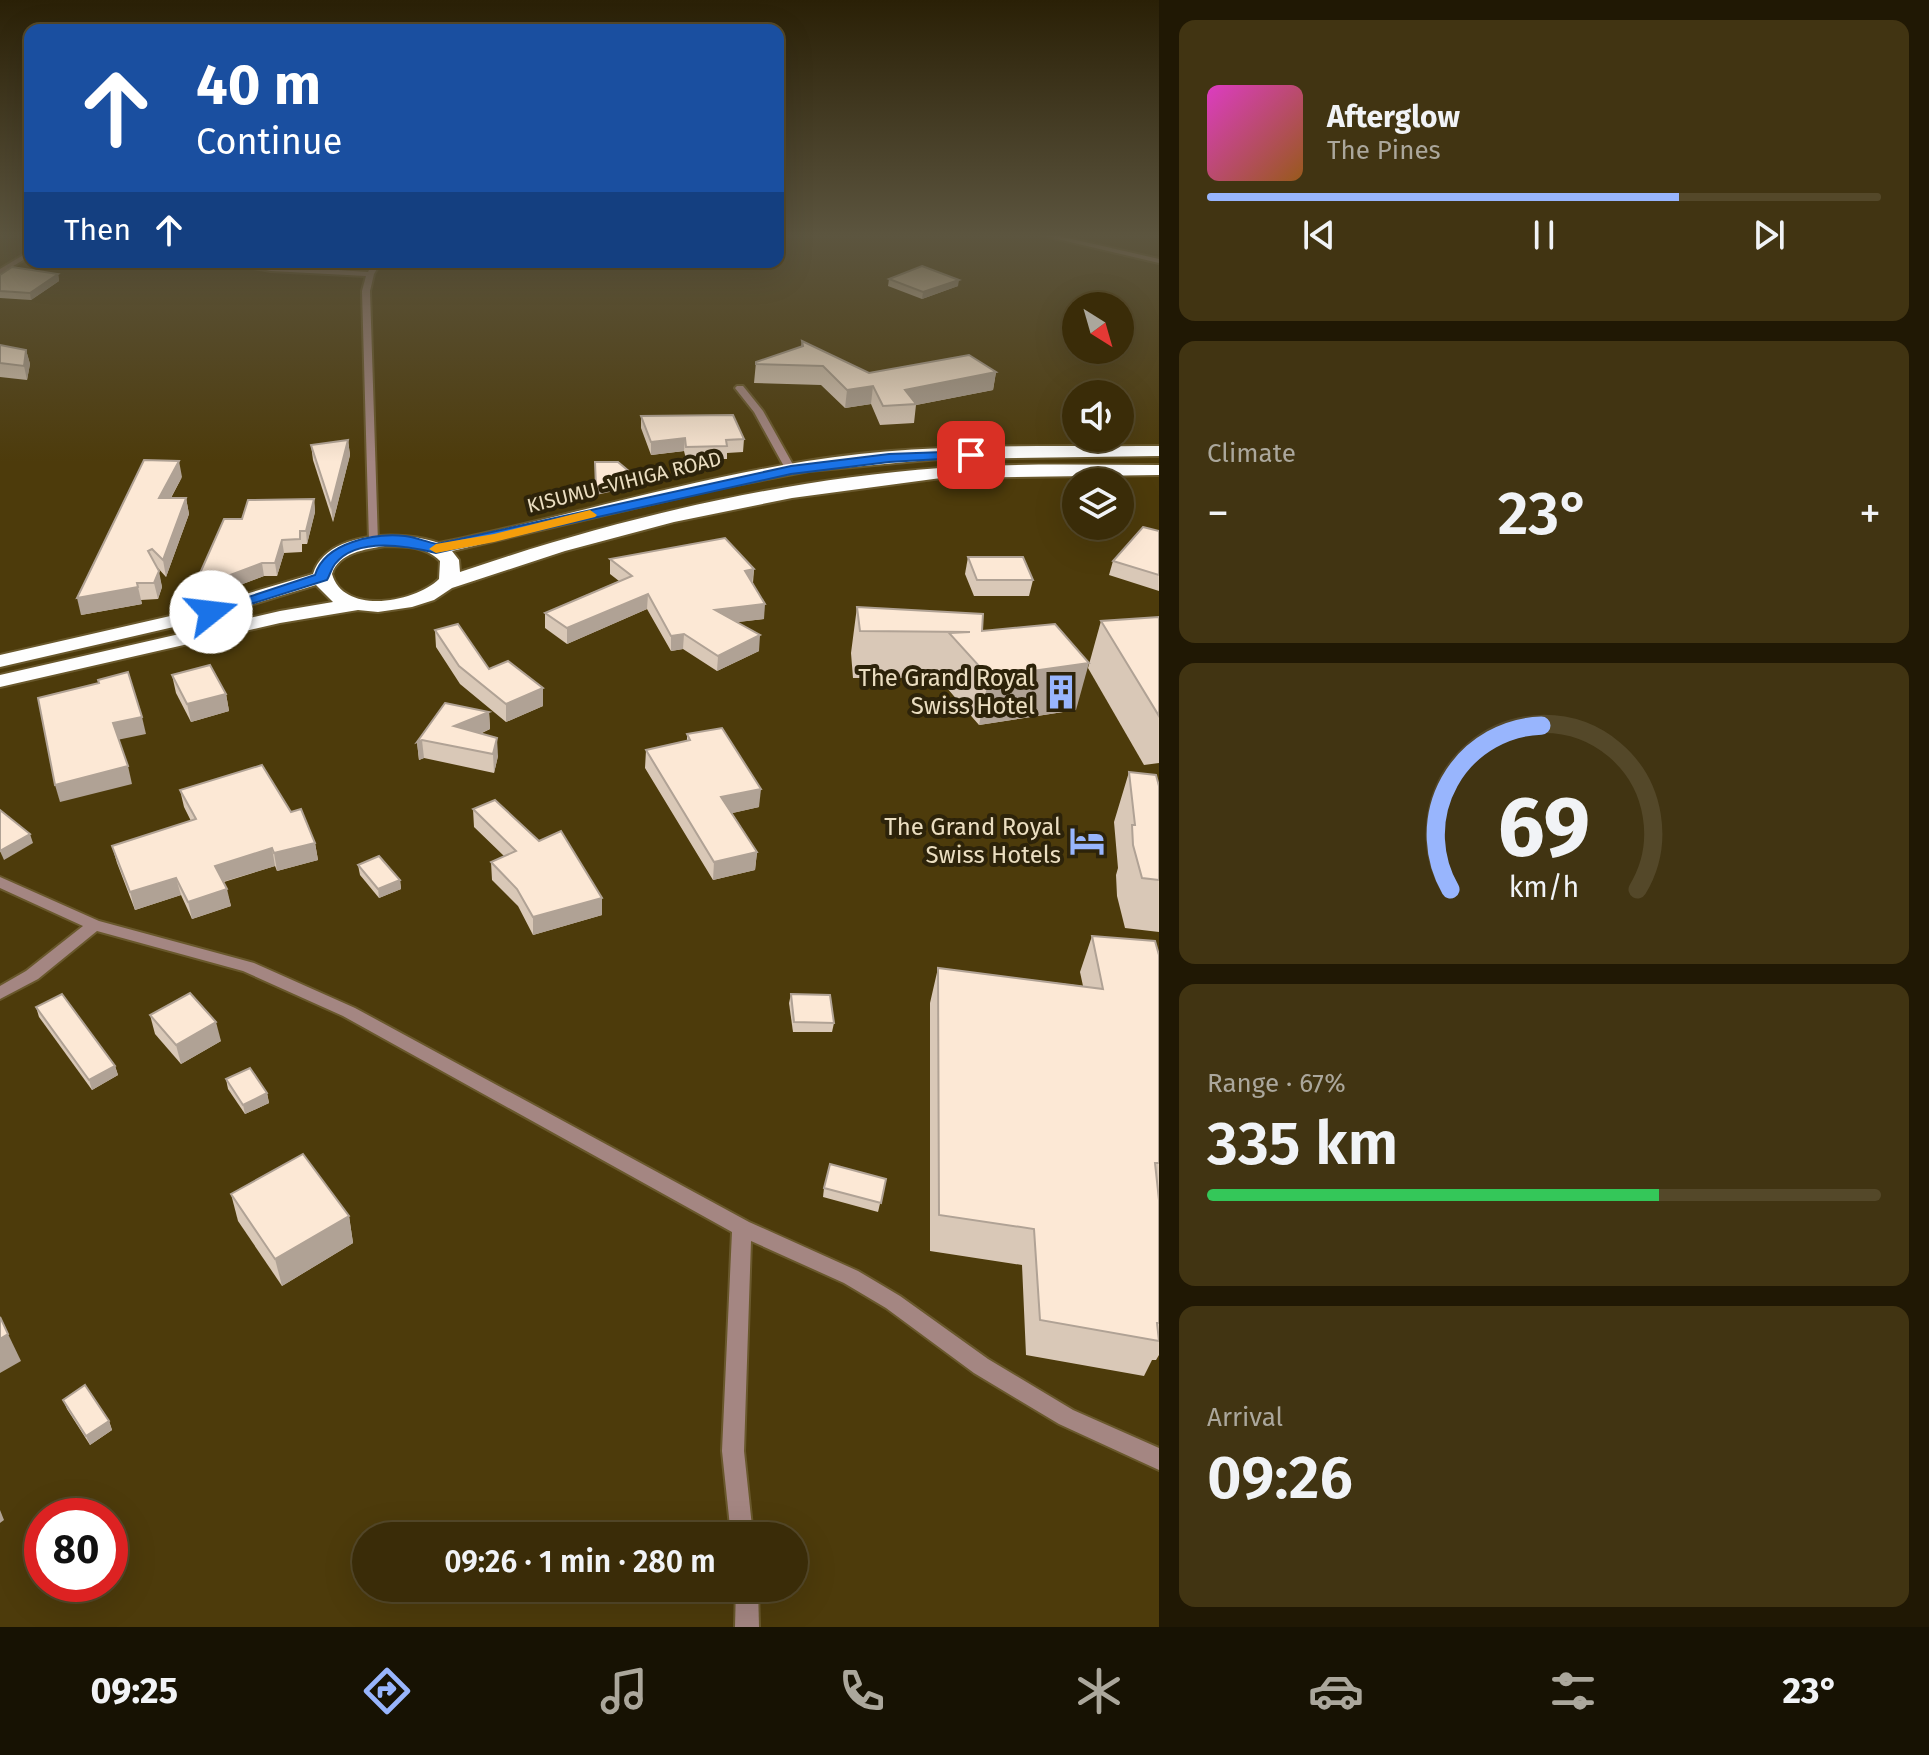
<!DOCTYPE html>
<html lang="en">
<head>
<meta charset="utf-8">
<style>
  body { margin:0; font-family:"Fira Sans",sans-serif; background:#413412; color:#f1f3f6; height:100vh; display:flex; flex-direction:column; font-size:30px; white-space:nowrap }
  * { box-sizing:border-box; margin:0 }
  p { font-size:26px; color:#aba79c }
  .icon { flex:none; width:44px; height:44px; fill:none; stroke:currentColor; stroke-width:2; stroke-linecap:round; stroke-linejoin:round }
  .map { position:relative; flex:1; overflow:hidden }
  .drawer { display:flex; flex-direction:column; gap:20px; padding:20px; background:#201804; width:770px }
  .drawer>* { flex:none }
  .guide { position:absolute; left:24px; top:24px; width:760px; height:244px; border-radius:16px; box-shadow:0 8px 32px #0002,0 0 0 2px #544829; background:#1a4fa0; color:#fff; overflow:hidden }
  .needle { width:52px; rotate:143deg }
  .fabs { position:absolute; left:1062px; top:292px; display:grid; gap:16px }
  .fabs a { display:grid; place-items:center; width:72px; height:72px; border-radius:50%; background:#3a2c08; box-shadow:0 8px 32px #0002,0 0 0 2px #544829; font-size:40px }
  .speed { position:absolute; left:24px; top:1498px; display:flex; gap:16px; font-size:40px; font-weight:700; text-align:center }
  .speed>* { display:grid; place-content:center; width:104px; height:104px; border-radius:50%; background:#3a2c08; box-shadow:0 8px 32px #0002,0 0 0 2px #544829; line-height:1 }
  .speed .limit { border:12px solid #d22; background:#fff; color:#111 }
  .pin { position:absolute; display:grid; place-items:center; width:68px; height:68px; color:#fff; margin:-34px; border-radius:16px; box-shadow:0 4px 12px #0006 }
  .me { position:absolute; width:88px; margin:-44px; rotate:74deg; stroke-linejoin:round; filter:drop-shadow(0 0 6px #0008) }
  .turn { display:flex; align-items:center; gap:28px; height:168px; padding:0 40px; font-size:36px }
  .turn .icon { width:104px; height:104px; stroke-width:2.5 }
  .turn b { display:block; font-size:56px; line-height:68px }
  .then { display:flex; align-items:center; height:76px; padding:0 40px; background:#0003; gap:16px; font-size:30px }
  .big { font-size:60px; font-weight:600; line-height:1.1 }
  .drawer .card { flex:1; display:flex; flex-direction:column; justify-content:center; gap:12px; min-width:0; padding:0 28px; border-radius:16px; background:#413412 }
  .drawer .dial { align-items:center; gap:0 }
  .dial svg { height:208px; overflow:visible; fill:none; stroke:#544829; stroke-width:7; stroke-linecap:round; text-anchor:middle }
  .dial text { fill:#f1f3f6; stroke:none }
  .song { display:flex; align-items:center; gap:24px }
  .cover { width:96px; height:96px; border-radius:12px; background:linear-gradient(135deg,hsl(310 70% 55%),hsl(30 70% 35%)) }
  .played { height:8px; border-radius:4px; background:linear-gradient(90deg,#98b5fd 70%,#544829 70%) }
  .keys { display:flex; justify-content:space-around; direction:ltr }
  .heat { display:flex; justify-content:space-between; align-items:center; font-size:44px; direction:ltr }
  .charge { height:12px; border-radius:6px; background:linear-gradient(90deg,#34c759 67%,#544829 0) }
  .trip { position:absolute; left:352px; top:1522px; width:456px; height:80px; border-radius:40px; background:#3a2c08; box-shadow:0 8px 32px #0002,0 0 0 2px #544829; font-weight:600; line-height:80px; text-align:center }
  .tab-bar { display:flex; height:128px; justify-content:space-around; align-items:center; background:#171203; color:#aba79c }
  .tab-bar .icon { width:56px; height:56px }
  .tab-bar .selected { color:#98b5fd }
  .tab-bar b { font-size:36px; color:#f1f3f6 }
  main { display:flex; flex:1; min-height:0 }
  .map>svg:first-child { display:block }
</style>
</head>
<body>
<main>
<div class="map">
<svg width="1159" height="1627" viewBox="0 0 1159 1627">
  <rect width="100%" height="100%" fill="#4d3b0b"/>
  <g fill="none" stroke-linecap="round" stroke-linejoin="round">
    <!-- minor casing -->
    <g stroke="#69582c" stroke-width="4">
      <g id="minor">
        <path d="M778 234H785L778 238Z"/>
        <path d="M1036 234H1050L1159 259V263Z"/>
        <path d="M30 251V256L0 274V269Z"/>
        <path d="M219 262 368 272 373 262H381L374 274 370 291 378 543 374 544 369 541 362 291 366 276 271 271Z"/>
        <path d="M737 386H743L763 411 796 470 795 472 786 470 754 412 735 388Z"/>
        <path d="M0 877 99 921 254 963 355 1008 749 1222 858 1271 900 1296 988 1359 1073 1410 1159 1448V1470L1059 1424 974 1373 886 1308 844 1283 751 1241 744 1451 753 1536H731L722 1451 732 1232 343 1016 243 971 97 931 38 979 0 999V986L26 971 83 926 0 888Z"/>
        <path d="M736 1588H758L759 1627H735Z"/>
      </g>
    </g>
    <!-- highway casing -->
    <g stroke="#69582c" stroke-width="4">
      <path id="highway" d="M1159 446V456L939 459 809 471 715 489 452 551 459 560 460 572C615 519 778 480 940 468 1013 463 1086 465 1159 465V475L941 478 792 498 674 522 565 551 452 588 434 600 412 607 378 612 358 610 280 623 0 687V675L280 611 333 602 316 585 191 623 0 667V655L179 614 313 574C326 530 404 530 439 543 562 518 683 481 807 461 923 442 1042 447 1159 446ZM385 546C405 546 425 546 440 561L439 579C416 602 344 616 332 574 338 553 366 549 385 546Z"/>
    </g>
    <!-- minor -->
    <use href="#minor" fill="#a48682" fill-rule="evenodd"/>
    <!-- highway -->
    <use href="#highway" fill="#fefefe" fill-rule="evenodd"/>
  </g>
  <!-- wall -->
  <g fill="#d9c8b7">
    <path d="M58 274 59 281 31 300 0 298V275Z"/>
    <path d="M889 279 958 286 922 299 888 286Z"/>
    <path d="M802 341 869 373 996 372 993 390 916 405 914 423 880 425 871 404 845 408 821 385 754 383 756 362 801 347Z"/>
    <path d="M0 345 26 350 30 364 27 380 0 377Z"/>
    <path d="M641 416 744 439 743 452 727 453V459H686L684 451 651 455 641 428Z"/>
    <path d="M348 440 350 455 333 522 313 460 311 445Z"/>
    <path d="M182 477 171 498H186L189 514 166 577 157 567 162 587 158 599 141 600 142 604 81 615Z"/>
    <path d="M314 499 315 512 307 544H302V552L284 553 277 576H264L195 602 193 589 242 519Z"/>
    <path d="M1159 531V591L1109 575 1113 561Z"/>
    <path d="M968 557 1033 580 1029 596H974L965 574Z"/>
    <path d="M610 559 754 569 753 583 764 619 737 622 759 651 717 671 683 649 671 651 647 609 567 644 545 628V613L619 581 610 574Z"/>
    <path d="M857 607 982 631 1076 710 979 725 940 680V678H853L851 653Z"/>
    <path d="M1159 617V763L1144 765 1088 668 1101 621Z"/>
    <path d="M435 630 489 669 543 688V706L506 722 460 684 436 647Z"/>
    <path d="M172 675 226 694 229 711 191 722 176 693Z"/>
    <path d="M489 712 490 729 480 734 498 756 494 773 424 758 419 760 417 742Z"/>
    <path d="M687 734 759 807 732 813 757 852 755 870 713 880 645 768 646 750 687 741Z"/>
    <path d="M1129 772 1159 786V932L1125 928 1117 896 1116 875 1118 868 1114 822Z"/>
    <path d="M180 790 291 812 315 843 318 860 277 871 275 866 224 882 231 906 192 919 181 895 135 910 117 863 112 846 191 821 184 807Z"/>
    <path d="M473 809 539 841 602 898V915L533 935 518 906 492 880 491 862 504 856 474 827Z"/>
    <path d="M358 865 400 880 401 889 379 898 360 875Z"/>
    <path d="M1092 936 1159 955V1355L1156 1360H1152L1144 1376 1026 1355 1022 1265 930 1251V1003L938 968 1083 986 1080 972Z"/>
    <path d="M791 994 834 1023 832 1032H793L789 1003Z"/>
    <path d="M36 1007 115 1066 118 1075 92 1090 39 1017Z"/>
    <path d="M150 1015 221 1041 181 1064 155 1034Z"/>
    <path d="M226 1079 267 1093 269 1103 245 1114 228 1089Z"/>
    <path d="M886 1179 878 1212 823 1197 824 1188Z"/>
    <path d="M231 1194 349 1216 353 1243 282 1286 238 1221Z"/>
    <path d="M63 1400 109 1421 112 1430 90 1445 67 1409Z"/>
  </g>
  <!-- shaded-wall -->
  <g fill="#b0a295">
    <path d="M58 274 59 281 31 300 30 293Z"/>
    <path d="M959 280 958 286 922 299 923 292Z"/>
    <path d="M26 350 30 364 27 380 24 366Z"/>
    <path d="M996 372 993 390 916 405 905 390Z"/>
    <path d="M873 386 871 404 845 408 847 390Z"/>
    <path d="M685 438 684 451 651 455V442Z"/>
    <path d="M348 440 350 455 333 522 331 506Z"/>
    <path d="M179 461 182 477 162 514 159 498Z"/>
    <path d="M637 478V486L596 495V487Z"/>
    <path d="M186 498 189 514 166 577 163 560Z"/>
    <path d="M314 499 315 512 307 544 306 531Z"/>
    <path d="M282 540 284 553 277 576 275 563Z"/>
    <path d="M262 563 264 576 195 602 193 589Z"/>
    <path d="M754 569 752 584 745 571Z"/>
    <path d="M159 571 162 587 158 599 154 583Z"/>
    <path d="M138 587 142 604 81 615 77 598Z"/>
    <path d="M648 594 647 609 567 644V628Z"/>
    <path d="M765 604 764 619 714 625 715 610Z"/>
    <path d="M684 634 683 649 671 651V636Z"/>
    <path d="M760 635 759 651 717 671 718 656Z"/>
    <path d="M1089 663 1076 710 979 725 989 677Z"/>
    <path d="M543 688V706L506 722V704Z"/>
    <path d="M226 694 229 711 191 722 187 704Z"/>
    <path d="M489 712 490 729 456 744 454 726Z"/>
    <path d="M142 717 146 734 117 740 113 723Z"/>
    <path d="M497 738 498 756 494 773 493 754Z"/>
    <path d="M422 740 424 758 419 760 417 742Z"/>
    <path d="M128 766 132 784 60 802 55 785Z"/>
    <path d="M761 789 759 807 720 816 721 797Z"/>
    <path d="M30 834 33 843 4 860 0 851Z"/>
    <path d="M315 843 318 860 277 871 274 853Z"/>
    <path d="M272 848 275 866 219 883 215 866Z"/>
    <path d="M757 852 755 870 713 880 714 862Z"/>
    <path d="M176 878 181 895 135 910 130 892Z"/>
    <path d="M400 880 401 889 379 898 378 889Z"/>
    <path d="M227 889 231 906 192 919 188 902Z"/>
    <path d="M602 898V915L533 935V917Z"/>
    <path d="M216 1022 221 1041 181 1064 176 1045Z"/>
    <path d="M115 1066 118 1075 92 1090 89 1080Z"/>
    <path d="M267 1093 269 1103 245 1114 243 1105Z"/>
    <path d="M349 1216 353 1243 282 1286 275 1259Z"/>
    <path d="M8 1334 21 1361 0 1373V1339Z"/>
    <path d="M109 1421 112 1430 90 1445 86 1436Z"/>
    <path d="M0 1510 4 1520 0 1523Z"/>
  </g>
  <!-- building -->
  <g fill="#fce8d5" stroke="#b0a295" stroke-width="2">
    <path d="M922 266 959 280 923 292 889 279Z"/>
    <path d="M12 267 58 274 30 293 0 291V275Z"/>
    <path d="M802 341 869 373 969 355 996 372 905 390 916 404 883 406 873 386 847 390 823 366 756 364V362L803 346Z"/>
    <path d="M0 345 26 350 24 366 0 363Z"/>
    <path d="M733 415 744 439 726 440 727 446 686 447 685 438 651 442 641 416Z"/>
    <path d="M348 440 331 506 311 445Z"/>
    <path d="M144 460 179 461 159 498H186L163 560 152 549 148 551 159 571 154 583H137L138 587 77 598Z"/>
    <path d="M595 462H618L637 478 596 487Z"/>
    <path d="M314 499 306 531H300V539L282 540 275 563H262L193 589 224 519H242L248 500Z"/>
    <path d="M1143 527 1159 531V575L1113 561Z"/>
    <path d="M725 538 754 569 745 571 765 604 715 610 760 635 718 656 684 634 671 636 648 594 567 628 545 613 632 576 610 559Z"/>
    <path d="M968 557H1023L1033 580H977Z"/>
    <path d="M857 607 983 614 982 631 1055 624 1089 663 989 677 949 633 970 632 860 631Z"/>
    <path d="M1159 617V716L1101 621Z"/>
    <path d="M458 624 489 669 508 661 543 688 506 704 459 666 435 630Z"/>
    <path d="M210 665 226 694 187 704 172 675Z"/>
    <path d="M128 672 142 717 113 723 128 766 55 785 38 698 99 683 98 680Z"/>
    <path d="M445 703 489 712 454 726 497 738 493 754 422 740 417 742Z"/>
    <path d="M722 728 761 789 721 797 757 852 714 862 646 750 690 740 687 734Z"/>
    <path d="M262 765 291 812 301 809 315 843 274 853 272 848 215 866 227 889 188 902 176 878 130 892 112 846 196 819 180 790Z"/>
    <path d="M1129 772 1156 775 1159 786V880L1142 878 1133 845 1132 825H1135Z"/>
    <path d="M495 800 539 841 561 831 602 898 533 917 517 889 491 862 516 851 473 809Z"/>
    <path d="M0 810 30 834 0 851Z"/>
    <path d="M379 856 400 880 378 889 358 865Z"/>
    <path d="M1092 936 1155 941 1159 955V1163H1155L1159 1200V1323H1157L1159 1341 1040 1320 1034 1229 939 1215 938 968 1103 989Z"/>
    <path d="M190 993 216 1022 176 1045 150 1015Z"/>
    <path d="M62 994 115 1066 89 1080 36 1007Z"/>
    <path d="M791 994 830 995 834 1023 794 1022Z"/>
    <path d="M250 1068 267 1093 243 1105 226 1079Z"/>
    <path d="M303 1154 349 1216 275 1259 231 1194Z"/>
    <path d="M830 1164 886 1179 881 1203 824 1188Z"/>
    <path d="M0 1317 8 1334 0 1339Z"/>
    <path d="M85 1385 109 1421 86 1436 63 1400Z"/>
  </g>
  <!-- sky -->
  <linearGradient id="sky" x2="0" y2="1"><stop stop-color="#2a2006"/><stop offset="0.51" stop-color="#5c553f"/><stop offset="1" stop-color="#5c553f" stop-opacity="0"/></linearGradient>
  <rect width="1159" height="462" fill="url(#sky)"/>
  <!-- route -->
  <path fill="#1a73e8" stroke="#114b97" stroke-width="2" d="M971 451 977 455 975 457 889 462 791 474 436 553C408 546 357 536 335 564 331 569 330 575 327 580L216 615 211 616 203 612 315 575C325 542 375 533 405 536 415 537 426 542 437 544L791 466 889 454Z"/>
  <!-- slow -->
  <path fill="#f59e0b" d="M590 510 597 515 595 517 494 542 436 553 429 549 436 544 494 534Z"/>
  <!-- icons -->
  <defs>
    <g id="building-bare" transform="scale(2.76)"><path d="M-4-6H4V6H1V3H-1V6H-4ZM-2.5-4.3h1.7v1.8h-1.7ZM.8-4.3h1.7v1.8H.8ZM-2.5-1h1.7V.8h-1.7ZM.8-1h1.7V.8H.8Z" fill="#98b5fd" stroke="#2d230a" stroke-width="2.5" paint-order="stroke"/></g>
    <g id="hotel-bare" transform="scale(2.76)"><path d="M-6-4.5h1.5V1H6V5H4.5V3h-9V5H-6ZM-4 0a1.8 1.8 0 1 1 3.6 0ZM.5 0V-2.5h3Q6-2.5 6 0Z" fill="#98b5fd" stroke="#2d230a" stroke-width="2.5" paint-order="stroke"/></g>
  </defs>
  <g fill-rule="evenodd">
    <use href="#building-bare" x="1061" y="692"/>
    <use href="#hotel-bare" x="1087" y="841"/>
  </g>
  <g text-anchor="middle" dominant-baseline="central" stroke-width="8" stroke-linejoin="round" paint-order="stroke">
    <!-- far-street labels -->
    <g font-size="20" fill="#ebdec1" stroke="#2d230a">
      <text transform="translate(624 482) rotate(-14)">KISUMU -VIHIGA ROAD</text>
    </g>
    <!-- poi labels -->
    <g font-size="24" fill="#ebdec1" stroke="#2d230a" text-anchor="end">
      <text x="1035" y="678">The Grand Royal<tspan x="1035" dy="28">Swiss Hotel</tspan></text>
      <text x="1061" y="827">The Grand Royal<tspan x="1061" dy="28">Swiss Hotels</tspan></text>
    </g>
  </g>
</svg>
<div class="fabs">
<a><svg class="needle" viewBox="-14 -14 28 28"><path d="M0-13l5 13h-10z" fill="#e53935"/><path d="M0 13l5-13h-10z" fill="#aba79c"/></svg></a>
<a><svg class="icon" aria-label="sound" viewBox="0 0 24 24"><path d="M4 9h4l5-4v14l-5-4H4zM17 9q2 3 0 6"/></svg></a>
<a><svg class="icon" aria-label="layers" viewBox="0 0 24 24"><path d="M12 4l9 5-9 5-9-5zM3 14l9 5 9-5"/></svg></a>
</div>
<div class="speed"><div class="limit">80</div></div>
<div class="pin" style="left:971px;top:455px;background:#d93025"><svg class="icon" aria-label="arrive" viewBox="0 0 24 24"><path d="M6 21V4h12l-3 4 3 4H6"/></svg></div>
<svg class="me" style="left:211px;top:612px" viewBox="-20 -20 40 40"><circle r="19" fill="#fff"/><path d="M0-13L10 11 0 6-10 11z" fill="#1a73e8"/></svg>
<div class="trip">09:26 · 1 min · 280 m</div>
<div class="guide">
<div class="turn"><svg class="icon" aria-label="ahead" viewBox="0 0 24 24"><path d="M12 20V5M6 11l6-6 6 6"/></svg><div><b>40 m</b>Continue</div></div>
<div class="then">Then<svg class="icon" aria-label="ahead" viewBox="0 0 24 24"><path d="M12 20V5M6 11l6-6 6 6"/></svg></div>
</div>
</div>
<section class="drawer">
<div class="card">
<div class="song"><i class="cover"></i><div><b>Afterglow</b><p>The Pines</p></div></div>
<div class="played"></div>
<div class="keys"><svg class="icon" aria-label="previous" viewBox="0 0 24 24"><path d="M18 5L8 12l10 7zM5 5v14"/></svg><svg class="icon" aria-label="pause" viewBox="0 0 24 24"><path d="M8 5v14M16 5v14"/></svg><svg class="icon" aria-label="next" viewBox="0 0 24 24"><path d="M6 5l10 7-10 7zM19 5v14"/></svg></div>
</div>
<div class="card"><p>Climate</p>
<div class="heat"><a>−</a><b class="big">23°</b><a>+</a></div>
</div>
<div class="card dial"><svg viewBox="0 0 100 80">
<path d="M14 69A42 42 0 1 1 86 69"/>
<path d="M14 69A42 42 0 0 1 49 6" stroke="#98b5fd"/>
<text x="50" y="56" font-size="32" font-weight="700">69</text>
<text x="50" y="72" font-size="11">km/h</text>
</svg></div>
<div class="card"><p>Range · 67%</p><b class="big">335 km</b><div class="charge"></div></div>
<div class="card"><p>Arrival</p><b class="big">09:26</b></div>
</section>
</main>
<nav class="tab-bar">
<b>09:25</b>
<svg class="icon selected" aria-label="directions" viewBox="0 0 24 24"><path d="M12 3l9 9-9 9-9-9zM9 14v-3h6M13 9l2 2-2 2"/></svg>
<svg class="icon" aria-label="music" viewBox="0 0 24 24"><path d="M9 18V5l10-2v13"/><circle cx="6" cy="18" r="3"/><circle cx="16" cy="16" r="3"/></svg>
<svg class="icon" aria-label="phone" viewBox="0 0 24 24"><path d="M5 4h4l2 5-3 2q2 4 5 5l2-3 5 2v4C11 20 4 13 5 4z"/></svg>
<svg class="icon" aria-label="climate" viewBox="0 0 24 24"><path d="M12 3v18M4 7l16 10M4 17L20 7"/></svg>
<svg class="icon" aria-label="car" viewBox="0 0 24 24"><path d="M5 17H2v-5l4-1 3-4h7l3 4 3 1v5h-3M9 17h6M6 11h13"/><circle cx="7" cy="17" r="2"/><circle cx="17" cy="17" r="2"/></svg>
<svg class="icon" aria-label="filters" viewBox="0 0 24 24"><path d="M4 7h16M4 17h16"/><circle cx="9" cy="7" r="2"/><circle cx="15" cy="17" r="2"/></svg>
<b>23°</b>
</nav>
</body>
</html>
